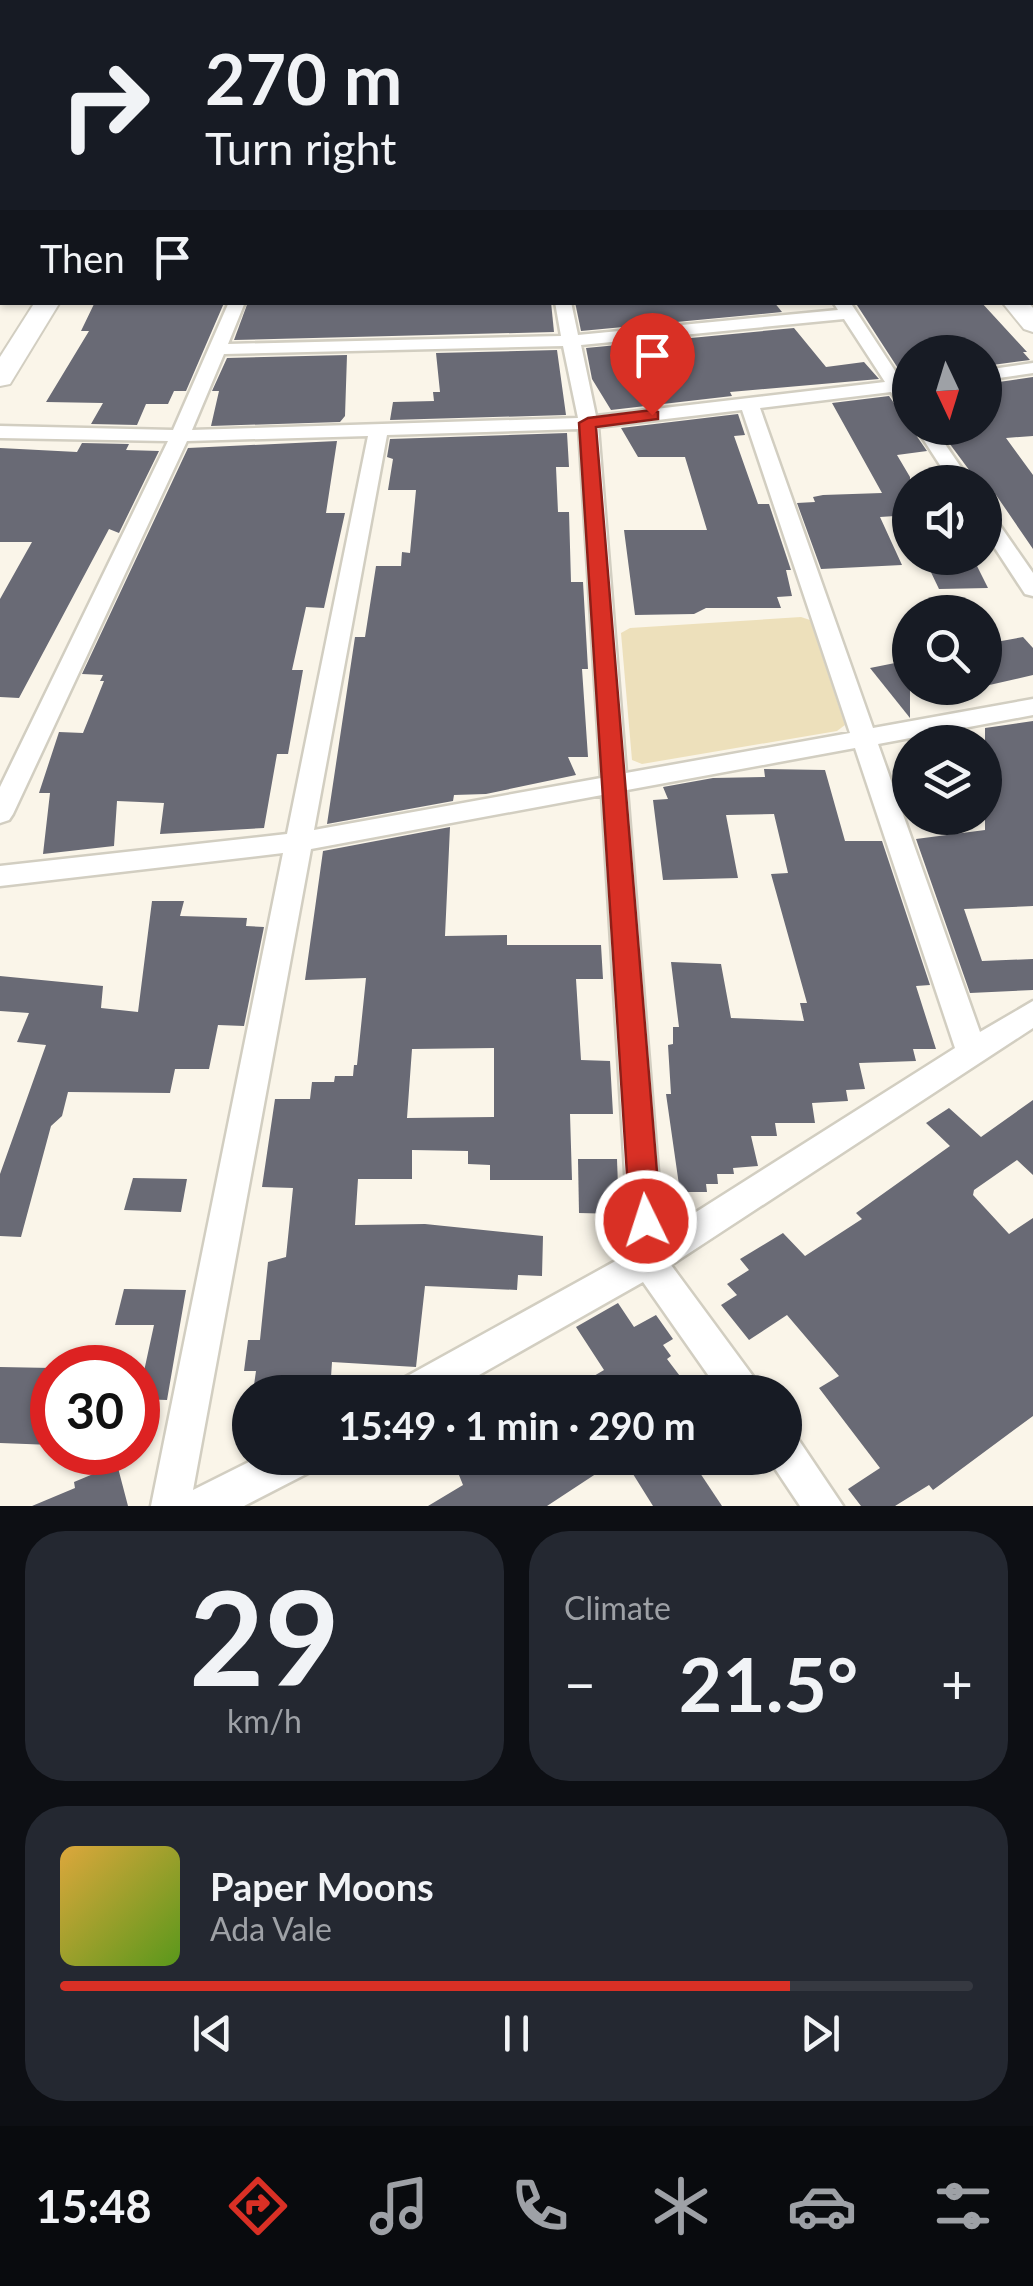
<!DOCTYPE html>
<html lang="en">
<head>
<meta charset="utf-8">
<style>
  body { margin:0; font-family:Lato,sans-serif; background:#242831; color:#f1f3f6; height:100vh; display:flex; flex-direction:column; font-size:38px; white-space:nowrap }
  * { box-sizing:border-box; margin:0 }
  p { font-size:32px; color:#9ea1a6 }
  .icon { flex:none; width:55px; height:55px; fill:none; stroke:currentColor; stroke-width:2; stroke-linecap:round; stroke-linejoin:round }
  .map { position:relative; height:1506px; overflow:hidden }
  .panel { display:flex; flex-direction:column; gap:25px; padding:25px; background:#0d0f14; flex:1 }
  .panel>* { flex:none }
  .guide { position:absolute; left:0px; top:0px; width:1035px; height:305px; box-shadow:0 2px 8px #0004; background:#171b24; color:#f1f3f6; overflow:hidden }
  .needle { width:65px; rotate:176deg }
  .buttons { position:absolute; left:892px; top:335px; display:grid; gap:20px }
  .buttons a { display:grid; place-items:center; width:110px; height:110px; border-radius:50%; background:#171b24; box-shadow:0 2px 8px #0004; font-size:50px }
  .speed { position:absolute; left:30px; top:1345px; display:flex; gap:20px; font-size:50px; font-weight:700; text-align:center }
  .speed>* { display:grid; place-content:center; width:130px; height:130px; border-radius:50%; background:#171b24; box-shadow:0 2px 8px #0004; line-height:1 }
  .speed .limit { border:15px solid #d22; background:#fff; color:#111 }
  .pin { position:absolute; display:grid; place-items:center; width:85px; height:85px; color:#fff; margin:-102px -42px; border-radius:50% 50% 50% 0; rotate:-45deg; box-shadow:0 0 10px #0007 }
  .pin .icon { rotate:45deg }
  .me { position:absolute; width:110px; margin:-55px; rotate:356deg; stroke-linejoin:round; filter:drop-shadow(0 0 8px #0008) }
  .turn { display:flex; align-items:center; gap:35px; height:210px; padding:0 40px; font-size:45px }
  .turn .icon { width:130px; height:130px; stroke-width:2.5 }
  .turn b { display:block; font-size:70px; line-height:85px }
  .then { display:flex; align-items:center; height:95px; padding:0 40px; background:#0003; gap:20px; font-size:38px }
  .big { font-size:75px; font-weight:700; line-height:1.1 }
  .panel .tile { flex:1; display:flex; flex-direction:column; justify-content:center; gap:15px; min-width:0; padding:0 35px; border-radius:40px; background:#242831 }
  .panel .dial { align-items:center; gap:0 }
  .dial b { font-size:130px; line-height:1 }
  .song { display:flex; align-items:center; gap:30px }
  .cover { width:120px; height:120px; border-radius:15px; background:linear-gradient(135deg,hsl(40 70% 55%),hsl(90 70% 35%)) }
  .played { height:10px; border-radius:5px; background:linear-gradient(90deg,#d93025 80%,#363941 80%) }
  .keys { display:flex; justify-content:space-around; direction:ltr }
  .heat { display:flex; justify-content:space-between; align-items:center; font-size:55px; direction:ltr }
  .panel .tiles { flex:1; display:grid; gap:25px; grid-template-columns:1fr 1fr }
  .tile:last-child { grid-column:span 2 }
  .trip { position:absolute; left:232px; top:1375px; width:570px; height:100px; border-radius:50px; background:#171b24; box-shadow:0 2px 8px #0004; font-weight:700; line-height:100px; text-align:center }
  .menu { display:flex; height:160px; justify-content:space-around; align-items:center; background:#090b0e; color:#9ea1a6 }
  .menu .icon { width:70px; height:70px }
  .menu .current { color:#d93025 }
  .menu b { font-size:45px; color:#f1f3f6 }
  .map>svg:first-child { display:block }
</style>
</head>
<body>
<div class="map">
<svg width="1033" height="1506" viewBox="0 0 1033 1506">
  <rect width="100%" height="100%" fill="#faf5e9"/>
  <!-- green -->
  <path fill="#ede0bb" d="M801 617 810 620 845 725 837 731 642 764 632 760 621 633 630 628Z"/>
  <!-- building -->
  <g fill="#696a75" fill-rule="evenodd">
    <path d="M95 302 224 303 186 391H174L168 404H146L137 425 91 424 103 403 46 402 89 331H81Z"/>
    <path d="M248 302H551L554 332 234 340Z"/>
    <path d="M575 302H774L782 312 581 331Z"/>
    <path d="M855 302H981L1027 352H1023L1030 360 985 366V352H910V375L903 376Z"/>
    <path d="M794 328 826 367 864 362 879 379 730 392 732 396 611 410 592 379 586 348Z"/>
    <path d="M557 350 566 415 390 420 393 402 434 401 433 392H440L436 353Z"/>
    <path d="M347 355 345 416 340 422 211 426 219 391H212L227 358Z"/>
    <path d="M1033 377V436L1006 438 1033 475V549L994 492 985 493V482H978L938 428H985V384Z"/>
    <path d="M889 396 927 451 897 455 910 477V539L895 516 880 517 902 565 821 569 797 503 815 502 813 497 823 495 882 493 832 403Z"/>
    <path d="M738 414 745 435 734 436 758 504H769L791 570H786L792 596 777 597 781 608H706L694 614 635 615 624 530H707L685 457H638L621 428Z"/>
    <path d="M567 433 569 467H556L558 512H569L571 582H583L588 669H582L588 757H568L576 775 486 794 454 795 453 801 327 824 355 637H365L376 566H401L402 552 410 553 416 490H388L393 459 387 457 390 439Z"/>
    <path d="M337 441 326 513H345L324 608 306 607 292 670H303L288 754H277L264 828 160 834 164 803 117 801 114 846 43 854 50 793H39L59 732 83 733 104 681H100L103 675 82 674 188 448Z"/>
    <path d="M82 443 129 444 126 450 159 451 119 533 109 529 19 698 0 697V599L32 542H0V448L77 452Z"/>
    <path d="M962 564 977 566 988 588 939 589 928 566Z"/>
    <path d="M1023 637 1033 648V675L985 686V644Z"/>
    <path d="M910 660V718L870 668Z"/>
    <path d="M1033 721V906L964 909 982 961 1033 959V990L970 993 916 839 985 830V728Z"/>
    <path d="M764 769 825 770 845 841H882L930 985 916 986 936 1049H913L916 1061 859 1063 865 1089 846 1090 848 1101 812 1103 815 1123H775L777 1136H751L758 1166 733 1168 734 1174H717L718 1184H706L707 1192H680L666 1094H671L668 1045 673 1044V1027H679L671 962 721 964 731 1018 804 1021 800 1003H807L771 874 788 873 774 814 726 815 738 878 663 880 653 800 668 799 663 787 713 778 765 777Z"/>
    <path d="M450 827 445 936 507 935V945H601L603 979H576L581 1060 610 1061 613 1114H570L572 1180H490V1165L468 1164V1151L412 1150V1179H358L355 1225 425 1224 543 1236 542 1276 518 1275 517 1290 425 1286 416 1367 332 1362 330 1392H253L256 1371H244L248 1340H260L268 1262 286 1257 293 1188 262 1187 275 1099H310L312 1082H334L335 1076H353L354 1065H357L366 978 305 980 323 851ZM494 1048V1117L407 1118 412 1049Z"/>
    <path d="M152 901H184L180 916 247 918 246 926 264 927 244 1026 218 1025 209 1069H175L170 1093 68 1092 62 1116 51 1126 21 1237 0 1236V1174L46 1045 17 1042 29 1013 0 1011V976L103 986 101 1008 138 1012Z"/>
    <path d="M1033 1100V1175L1017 1160 974 1190 973 1195 1009 1234 1033 1218V1416L933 1490 929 1485 895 1506H861L848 1489 880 1468 819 1388 839 1376 787 1315 749 1340 721 1305 737 1295 727 1284 749 1270 740 1259 783 1233 805 1256 862 1219 856 1213 950 1146 926 1123 949 1108 981 1137Z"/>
    <path d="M578 1159H617L619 1214 579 1213Z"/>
    <path d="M133 1178 187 1179 181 1212 124 1210Z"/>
    <path d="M124 1289 186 1290 167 1400 138 1399 154 1325H115Z"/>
    <path d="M618 1303 634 1327 656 1315 673 1339 663 1345 671 1356 667 1359 692 1392H567L604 1370 576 1327Z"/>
    <path d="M0 1367 52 1368V1445L0 1443Z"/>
    <path d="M489 1458H620L547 1506H428L463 1485 459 1475Z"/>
    <path d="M623 1458H690L722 1506H653Z"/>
    <path d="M117 1464 128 1506H32L75 1488 74 1482Z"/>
  </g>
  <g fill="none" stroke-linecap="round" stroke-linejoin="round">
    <!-- street casing -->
    <g stroke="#d2cec1" stroke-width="5">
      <g id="street">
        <rect x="395" y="0" width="10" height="2"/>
        <rect x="487" y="0" width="10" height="2"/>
        <rect x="1032" y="39" width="1" height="6"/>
        <path d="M1033 71V79L1032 80V71Z"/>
        <rect x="1032" y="114" width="1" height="8"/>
        <rect x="1032" y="141" width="1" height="9"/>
        <rect x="1032" y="189" width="1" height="8"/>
        <rect x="0" y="210" width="2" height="8"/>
        <path d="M1032 217H1033V227L1032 226Z"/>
        <path d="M229 302H245L228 344 561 336 555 302H571L578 335 838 310 833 302H850L901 380 910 379V412L903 410 891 392 760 408 873 728 1033 699V715L878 744 980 1032 1033 1001V1028L671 1265 755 1379 760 1392H720L643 1282 449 1392H396L402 1379 630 1253 602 795 311 849 193 1490 257 1458H315L310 1472 244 1506H151L283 853 0 886V866L287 834 368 436 187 441 13 814 9 820 0 823V787L168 441 0 438V426L173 430ZM844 319 885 382 596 416 581 345ZM563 346 578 418 192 430 224 354ZM742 410 850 733 626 773 598 427ZM579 429 601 778 314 830 387 435ZM855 748 955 1048 663 1233 627 790Z"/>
        <path d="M1033 363V373L985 380V370Z"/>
        <path d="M916 428H934L971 482H951Z"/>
        <path d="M985 512 992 514 1033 573V596L1025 594 985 533Z"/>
        <path d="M785 1433 798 1439 843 1506H800L768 1458H785Z"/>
      </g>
    </g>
    <!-- secondary casing -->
    <g stroke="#d2cec1" stroke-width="4">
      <g id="secondary">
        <path d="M720 0H738L739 2H722Z"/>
        <rect x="0" y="33" width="2" height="10"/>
        <path d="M35 302H60L10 384 0 386V357Z"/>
        <path d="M1002 302H1028L1033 308V332L1024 329Z"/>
      </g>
    </g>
    <!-- street -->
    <use href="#street" fill="#fff" fill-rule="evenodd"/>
    <!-- secondary -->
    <use href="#secondary" fill="#fff" fill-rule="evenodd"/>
  </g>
  <!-- route -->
  <path fill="#d93025" stroke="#8d1f18" stroke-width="2.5" d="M652 410 658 412V419L596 427 661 1221 657 1231 646 1235 635 1231 630 1221 579 423 588 418Z"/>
</svg>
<div class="buttons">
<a><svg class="needle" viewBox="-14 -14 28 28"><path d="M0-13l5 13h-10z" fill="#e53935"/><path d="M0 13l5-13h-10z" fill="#9ea1a6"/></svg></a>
<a><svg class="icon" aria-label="sound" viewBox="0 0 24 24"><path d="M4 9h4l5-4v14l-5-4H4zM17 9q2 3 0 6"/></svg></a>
<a><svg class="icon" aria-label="search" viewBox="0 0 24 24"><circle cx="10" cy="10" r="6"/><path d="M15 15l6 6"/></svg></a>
<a><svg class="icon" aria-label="layers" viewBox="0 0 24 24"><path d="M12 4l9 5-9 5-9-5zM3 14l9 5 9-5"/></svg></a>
</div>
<div class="speed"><div class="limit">30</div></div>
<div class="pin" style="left:652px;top:415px;background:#d93025"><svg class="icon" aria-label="arrive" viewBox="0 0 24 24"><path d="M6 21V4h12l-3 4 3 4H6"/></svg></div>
<svg class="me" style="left:646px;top:1221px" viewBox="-20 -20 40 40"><circle r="17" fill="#d93025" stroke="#fff" stroke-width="3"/><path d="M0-11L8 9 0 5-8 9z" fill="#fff"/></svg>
<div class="trip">15:49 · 1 min · 290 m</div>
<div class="guide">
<div class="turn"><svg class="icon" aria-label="right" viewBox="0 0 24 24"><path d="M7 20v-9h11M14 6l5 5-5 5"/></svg><div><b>270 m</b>Turn right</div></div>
<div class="then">Then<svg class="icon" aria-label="arrive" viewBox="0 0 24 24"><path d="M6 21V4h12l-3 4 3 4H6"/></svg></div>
</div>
</div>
<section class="panel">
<div class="tiles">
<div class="tile dial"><b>29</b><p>km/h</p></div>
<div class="tile"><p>Climate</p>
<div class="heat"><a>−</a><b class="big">21.5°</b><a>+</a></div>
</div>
<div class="tile">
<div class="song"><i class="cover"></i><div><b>Paper Moons</b><p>Ada Vale</p></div></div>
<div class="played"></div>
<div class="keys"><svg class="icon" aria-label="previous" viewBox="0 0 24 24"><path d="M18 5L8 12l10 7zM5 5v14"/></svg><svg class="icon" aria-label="pause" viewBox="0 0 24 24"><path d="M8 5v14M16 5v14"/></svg><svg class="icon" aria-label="next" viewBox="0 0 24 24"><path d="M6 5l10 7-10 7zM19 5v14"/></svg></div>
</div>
</div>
</section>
<nav class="menu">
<b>15:48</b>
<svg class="icon current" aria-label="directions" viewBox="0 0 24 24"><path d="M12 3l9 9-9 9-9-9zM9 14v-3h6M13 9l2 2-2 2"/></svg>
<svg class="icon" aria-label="music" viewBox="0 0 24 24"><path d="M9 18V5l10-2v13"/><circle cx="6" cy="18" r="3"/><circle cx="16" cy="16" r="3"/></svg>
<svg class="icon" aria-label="phone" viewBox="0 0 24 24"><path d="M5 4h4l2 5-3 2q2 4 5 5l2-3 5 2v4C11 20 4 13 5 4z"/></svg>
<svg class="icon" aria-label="climate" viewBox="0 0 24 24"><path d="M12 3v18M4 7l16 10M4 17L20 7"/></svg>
<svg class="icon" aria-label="car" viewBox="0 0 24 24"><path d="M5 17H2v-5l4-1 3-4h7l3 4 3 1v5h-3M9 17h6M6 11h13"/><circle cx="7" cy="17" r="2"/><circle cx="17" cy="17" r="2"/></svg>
<svg class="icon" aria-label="filters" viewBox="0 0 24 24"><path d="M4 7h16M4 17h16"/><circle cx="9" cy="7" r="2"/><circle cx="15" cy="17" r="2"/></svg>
</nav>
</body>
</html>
